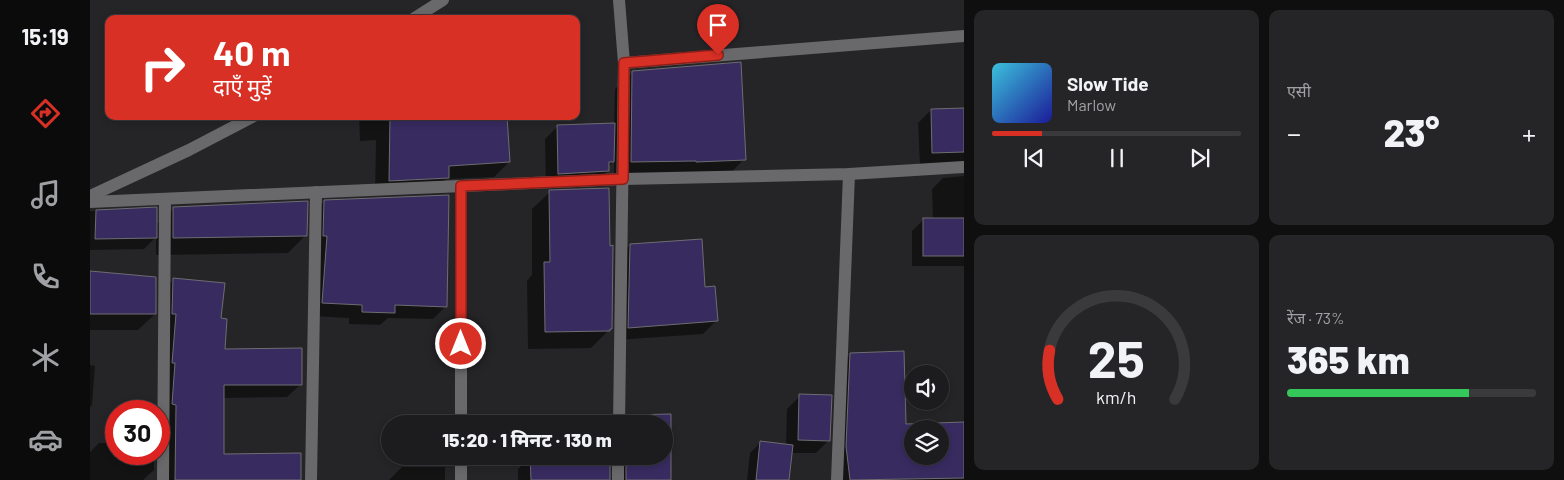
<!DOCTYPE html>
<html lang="hi">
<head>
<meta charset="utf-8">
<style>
  body { margin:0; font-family:Barlow,"Noto Sans Devanagari",sans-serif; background:#252426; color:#f1f3f6; height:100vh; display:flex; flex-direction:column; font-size:19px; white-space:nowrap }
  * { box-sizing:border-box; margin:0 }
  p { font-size:16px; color:#a0a1a4 }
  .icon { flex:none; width:28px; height:28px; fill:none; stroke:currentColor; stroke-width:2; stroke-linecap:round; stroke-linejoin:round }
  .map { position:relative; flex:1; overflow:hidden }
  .side { display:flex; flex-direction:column; gap:10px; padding:10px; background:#0f0f10; width:600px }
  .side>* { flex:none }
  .banner { position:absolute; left:15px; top:15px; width:475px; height:105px; border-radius:10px; box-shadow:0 2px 8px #0003,0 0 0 1px #3a393b; background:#d93025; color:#fff; overflow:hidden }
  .buttons { position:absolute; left:814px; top:365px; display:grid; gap:10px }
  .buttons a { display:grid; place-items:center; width:45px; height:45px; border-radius:50%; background:#1c1b1d; box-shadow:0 2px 8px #0003,0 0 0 1px #3a393b; font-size:25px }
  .speed { position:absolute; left:15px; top:400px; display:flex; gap:10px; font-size:25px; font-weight:700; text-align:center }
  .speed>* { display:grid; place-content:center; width:65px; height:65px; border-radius:50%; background:#1c1b1d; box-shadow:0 2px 8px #0003,0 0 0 1px #3a393b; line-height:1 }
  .speed .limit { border:8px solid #d22; background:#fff; color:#111 }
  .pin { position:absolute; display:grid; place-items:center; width:42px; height:42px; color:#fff; margin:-51px -21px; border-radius:50% 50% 50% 0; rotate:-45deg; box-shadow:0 0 5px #0007 }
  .pin .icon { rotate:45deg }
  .me { position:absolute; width:55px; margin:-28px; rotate:0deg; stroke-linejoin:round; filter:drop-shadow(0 0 4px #0008) }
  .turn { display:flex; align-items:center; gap:18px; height:105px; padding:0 25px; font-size:22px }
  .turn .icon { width:65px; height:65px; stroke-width:2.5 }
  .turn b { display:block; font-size:35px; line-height:42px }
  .big { font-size:38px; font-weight:800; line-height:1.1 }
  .side .card { flex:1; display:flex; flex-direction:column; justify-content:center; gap:8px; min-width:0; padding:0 18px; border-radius:10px; background:#252426 }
  .side .dial { align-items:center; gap:0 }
  .dial svg { height:130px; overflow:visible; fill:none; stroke:#3a393b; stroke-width:7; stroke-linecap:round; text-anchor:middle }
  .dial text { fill:#f1f3f6; stroke:none }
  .song { display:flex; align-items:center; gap:15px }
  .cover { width:60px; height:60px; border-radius:8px; background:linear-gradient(135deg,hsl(190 70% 55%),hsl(240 70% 35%)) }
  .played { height:5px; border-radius:2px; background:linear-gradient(90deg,#d93025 20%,#3a393b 20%) }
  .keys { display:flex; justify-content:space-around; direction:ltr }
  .heat { display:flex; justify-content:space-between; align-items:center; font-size:28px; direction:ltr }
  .charge { height:8px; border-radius:4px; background:linear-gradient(90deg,#34c759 73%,#3a393b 0) }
  .side .tiles { flex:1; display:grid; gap:10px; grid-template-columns:repeat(2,1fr) }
  .trip { position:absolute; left:291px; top:415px; width:292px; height:50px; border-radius:25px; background:#1c1b1d; box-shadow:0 2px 8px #0003,0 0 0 1px #3a393b; font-weight:800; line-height:50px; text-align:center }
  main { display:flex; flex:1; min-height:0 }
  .tabs { display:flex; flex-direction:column; width:90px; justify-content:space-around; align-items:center; background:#0b0b0c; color:#a0a1a4 }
  .tabs .icon { width:35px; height:35px }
  .tabs .on { color:#d93025 }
  .tabs b { font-size:22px; color:#f1f3f6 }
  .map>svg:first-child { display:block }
</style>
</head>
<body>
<main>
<nav class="tabs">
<b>15:19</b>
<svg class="icon on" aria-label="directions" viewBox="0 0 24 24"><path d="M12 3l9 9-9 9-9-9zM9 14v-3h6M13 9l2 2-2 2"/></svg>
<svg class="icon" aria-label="music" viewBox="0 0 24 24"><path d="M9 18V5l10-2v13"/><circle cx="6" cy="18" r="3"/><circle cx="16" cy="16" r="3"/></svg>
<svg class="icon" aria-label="phone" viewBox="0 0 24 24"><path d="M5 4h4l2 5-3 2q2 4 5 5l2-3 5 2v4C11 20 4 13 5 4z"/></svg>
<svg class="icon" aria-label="climate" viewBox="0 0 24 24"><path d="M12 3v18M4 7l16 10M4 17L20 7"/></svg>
<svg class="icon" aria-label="car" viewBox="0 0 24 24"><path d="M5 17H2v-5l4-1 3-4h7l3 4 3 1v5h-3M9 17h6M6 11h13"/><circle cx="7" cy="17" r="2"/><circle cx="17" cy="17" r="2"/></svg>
</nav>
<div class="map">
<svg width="874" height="480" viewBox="0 0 874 480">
  <rect width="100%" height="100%" fill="#252427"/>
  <!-- shadow -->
  <g fill="#0007" fill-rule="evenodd">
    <path d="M543 72 654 159 637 177 524 179V161L518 167V171L505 184 456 186 455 139 468 126 524 124 525 89Z"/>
    <path d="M874 109V161L830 166 828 123 841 110Z"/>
    <path d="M269 116H416L419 162 404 177 356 179 343 192 285 195 286 140 270 141Z"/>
    <path d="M874 176V266H822V231L833 220H843L842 189 853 178Z"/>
    <path d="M460 192 521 328 501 348 438 349 437 281 442 275V209Z"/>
    <path d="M235 201 356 306 343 319 298 318 290 325 259 324V318L220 316 221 214Z"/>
    <path d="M84 208 216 235 198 253 66 255V237L54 249 0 250V211L66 209 65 226Z"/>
    <path d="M540 245 613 288 626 321 613 334 526 340 527 259Z"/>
    <path d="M0 272 65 314 48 330H0Z"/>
    <path d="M83 280 130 320 134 350 211 384 197 397 133 398 132 455 210 480H69L70 293Z"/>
    <path d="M761 354 815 425 874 423V480H745L748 367ZM822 429H850V456H822Z"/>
    <path d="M0 365 5 366 2 405 0 407Z"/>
    <path d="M710 396 739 440 726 453H700L698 480H657L660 453 670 443 696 445 697 409Z"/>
    <path d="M538 416H579L580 480H523L522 456H575V424H530Z"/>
    <path d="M9 443H26V454H64V470L53 480H0V452Z"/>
    <path d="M441 456 519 480H428V469Z"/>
    <path d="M312 467H355V480H299Z"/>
  </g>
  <!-- building -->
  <g fill="#382b60" stroke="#6e6d71" fill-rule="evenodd">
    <path d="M651 62 656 160 606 162V161L541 162 542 71Z"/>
    <path d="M874 108V152L842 153 841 109Z"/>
    <path d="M300 116H417L420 162 359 166V178L299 181Z"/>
    <path d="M525 123 524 162H519V171L468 174 467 125Z"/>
    <path d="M519 188 520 246 523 245 522 329H520V331L455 332 454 262H460L459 190Z"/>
    <path d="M359 195 357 307 305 305V313L272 312V305L232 303 237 236H233L234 200Z"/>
    <path d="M218 201 217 236 83 238V207Z"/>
    <path d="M67 207V238L5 239 6 210Z"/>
    <rect x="833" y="218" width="41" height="38"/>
    <path d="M612 239 615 287 625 286 628 321 538 328 540 244Z"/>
    <path d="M0 271 66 277V314H0Z"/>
    <path d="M83 278 135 283 131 318 137 319 135 349 212 348V385H134V454L211 453V480H85L86 405 82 404 85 363H82L86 314H82Z"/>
    <path d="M814 351 816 424 874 422V478L760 480 756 446 760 353ZM822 429H850V456H822Z"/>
    <path d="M709 394 742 395 740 441 708 440Z"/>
    <path d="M581 414V480H536V456H575V424H537V415Z"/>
    <path d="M670 441 703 445 699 480H666Z"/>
    <path d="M440 456H520V480H441Z"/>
  </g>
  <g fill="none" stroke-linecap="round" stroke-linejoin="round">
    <!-- street -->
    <g stroke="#69686a" stroke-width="12">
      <path d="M529 0 534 63 529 424"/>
      <path d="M323 19 353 0"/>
      <path d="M534 63 874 36"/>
      <path d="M371 186V424"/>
      <path d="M0 196 99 150 164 116"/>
      <path d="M0 202 533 179 759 174 874 167"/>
      <path d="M371 456V480"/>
      <path d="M73 480 75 199"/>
      <path d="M221 480 226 192"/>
      <path d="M528 480V456"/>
      <path d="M747 480 759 174"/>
    </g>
  </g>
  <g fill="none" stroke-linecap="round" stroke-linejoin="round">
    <!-- route casing -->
    <g stroke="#8d1f18" stroke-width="12">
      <path id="route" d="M371 344V186L533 179 534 63 628 55"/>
    </g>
    <!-- route -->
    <use href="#route" stroke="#d93025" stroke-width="9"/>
  </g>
</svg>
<div class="buttons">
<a><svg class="icon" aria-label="sound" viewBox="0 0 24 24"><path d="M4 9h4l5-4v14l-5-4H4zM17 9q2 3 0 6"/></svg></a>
<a><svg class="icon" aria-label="layers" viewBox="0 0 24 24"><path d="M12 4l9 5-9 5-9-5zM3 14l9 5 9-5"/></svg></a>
</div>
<div class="speed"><div class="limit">30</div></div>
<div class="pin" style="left:628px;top:55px;background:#d93025"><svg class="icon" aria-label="arrive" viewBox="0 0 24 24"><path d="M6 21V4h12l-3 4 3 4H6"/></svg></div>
<svg class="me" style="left:371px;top:344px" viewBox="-20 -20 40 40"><circle r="17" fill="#d93025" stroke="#fff" stroke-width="3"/><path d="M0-11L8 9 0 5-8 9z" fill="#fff"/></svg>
<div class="trip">15:20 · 1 मिनट · 130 m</div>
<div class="banner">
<div class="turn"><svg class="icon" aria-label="right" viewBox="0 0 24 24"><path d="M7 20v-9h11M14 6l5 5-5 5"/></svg><div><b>40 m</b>दाएँ मुड़ें</div></div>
</div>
</div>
<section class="side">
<div class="tiles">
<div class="card">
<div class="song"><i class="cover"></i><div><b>Slow Tide</b><p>Marlow</p></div></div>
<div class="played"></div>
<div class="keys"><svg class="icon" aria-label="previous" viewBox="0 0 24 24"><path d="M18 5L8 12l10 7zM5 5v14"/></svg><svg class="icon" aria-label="pause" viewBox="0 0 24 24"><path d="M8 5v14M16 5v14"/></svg><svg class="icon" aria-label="next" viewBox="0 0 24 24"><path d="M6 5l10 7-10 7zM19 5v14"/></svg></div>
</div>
<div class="card"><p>एसी</p>
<div class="heat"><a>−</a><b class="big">23°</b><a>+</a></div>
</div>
<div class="card dial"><svg viewBox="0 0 100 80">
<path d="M14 69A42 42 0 1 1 86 69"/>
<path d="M14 69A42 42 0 0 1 9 39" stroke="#d93025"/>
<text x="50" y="56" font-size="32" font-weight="700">25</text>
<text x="50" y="72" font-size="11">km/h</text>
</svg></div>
<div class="card"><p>रेंज · 73%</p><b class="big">365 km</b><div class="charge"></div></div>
</div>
</section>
</main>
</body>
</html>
